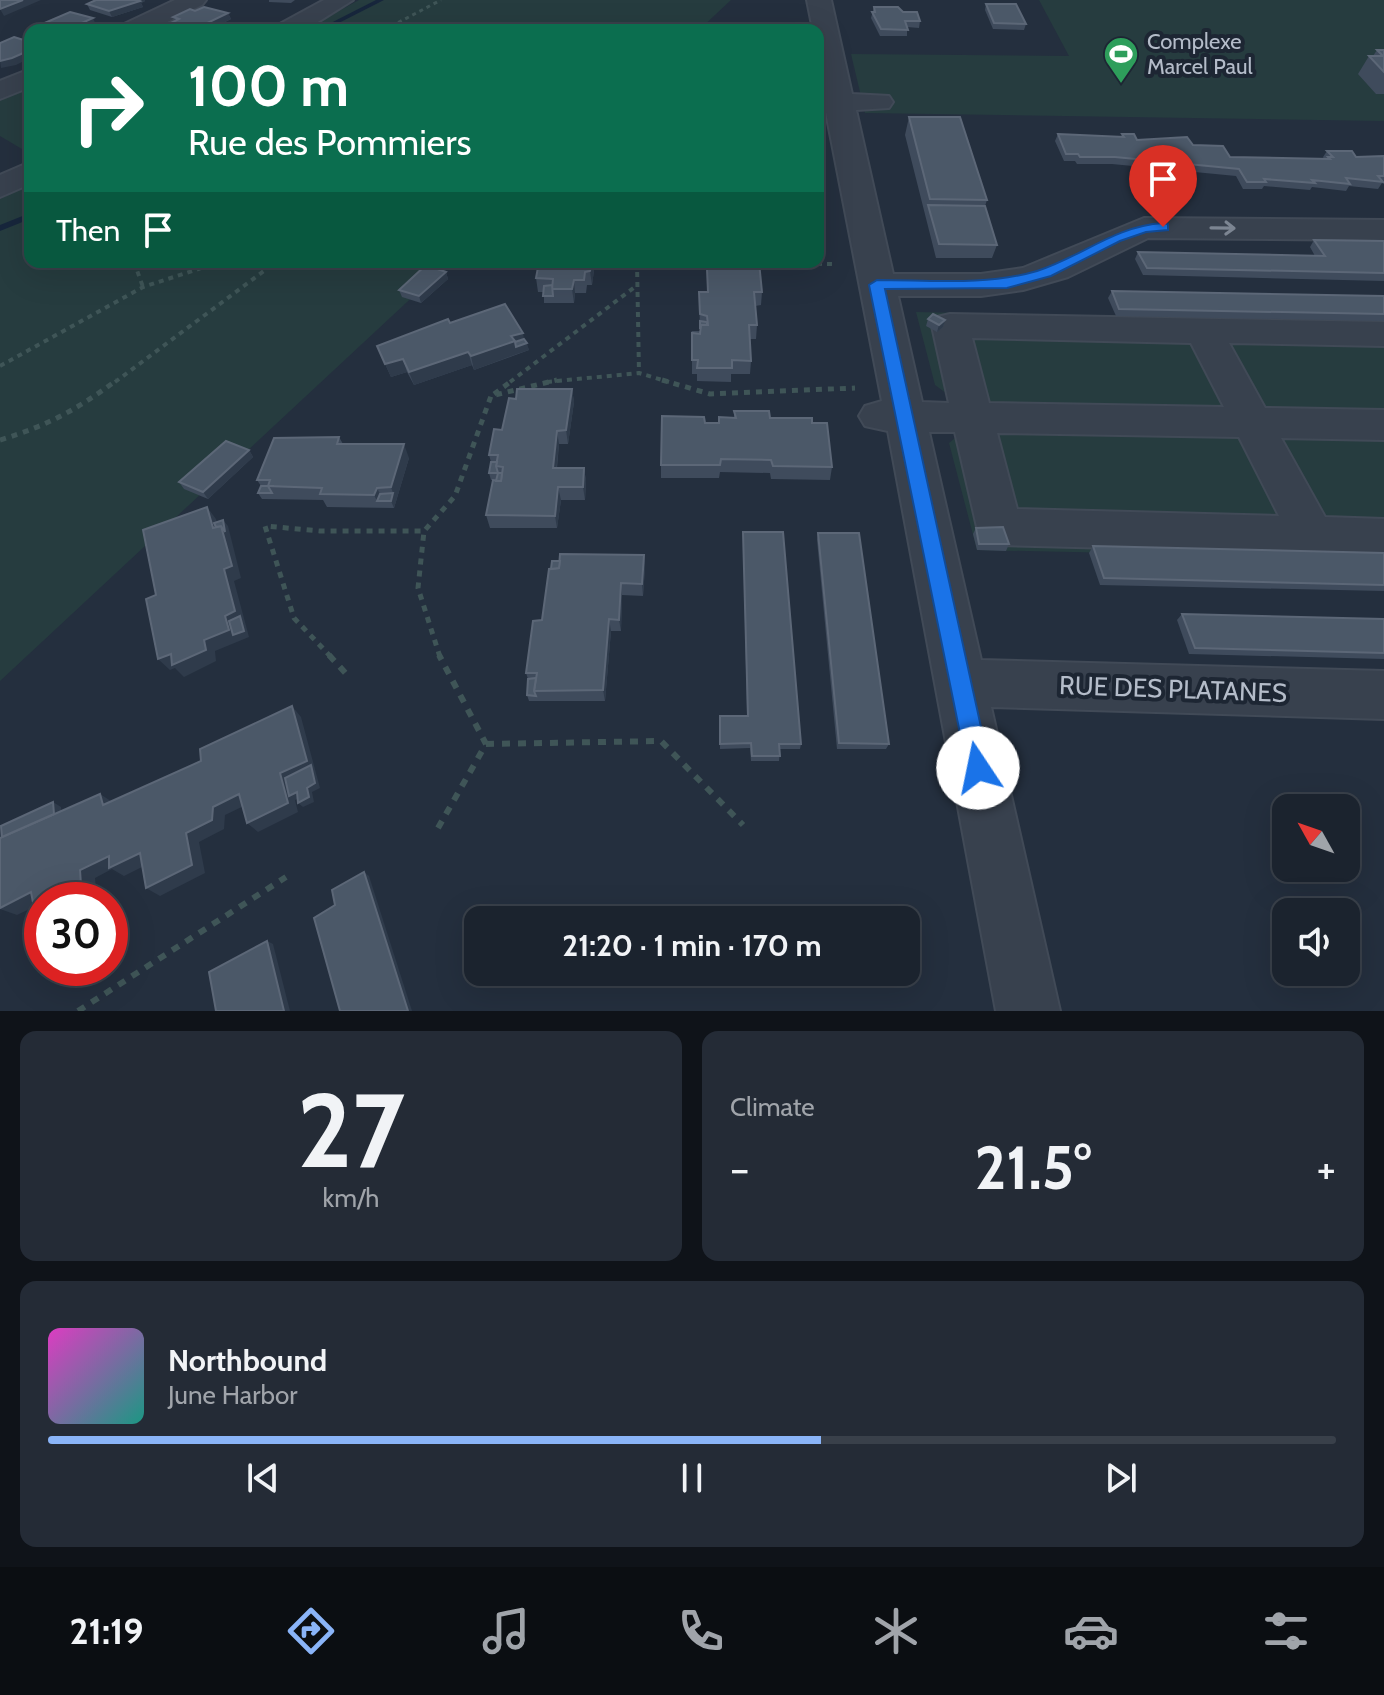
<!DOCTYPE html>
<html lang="en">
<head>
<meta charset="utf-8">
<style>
  body { margin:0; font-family:Cabin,sans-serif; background:#242b36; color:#f1f3f6; height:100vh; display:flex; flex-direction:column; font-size:30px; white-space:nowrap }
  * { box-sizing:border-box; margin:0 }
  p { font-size:26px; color:#a0a4aa }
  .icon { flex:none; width:44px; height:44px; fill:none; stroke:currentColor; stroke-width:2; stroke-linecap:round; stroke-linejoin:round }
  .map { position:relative; height:1011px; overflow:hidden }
  .side { display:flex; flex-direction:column; gap:20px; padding:20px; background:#0f1319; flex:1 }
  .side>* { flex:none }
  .banner { position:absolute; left:24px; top:24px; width:800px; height:244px; border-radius:16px; box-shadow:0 8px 32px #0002,0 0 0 2px #39404a; background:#0b6e4f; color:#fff; overflow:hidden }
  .needle { width:52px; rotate:310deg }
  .fabs { position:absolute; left:1272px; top:794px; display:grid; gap:16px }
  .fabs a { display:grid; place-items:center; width:88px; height:88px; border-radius:16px; background:#1b232e; box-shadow:0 8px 32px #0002,0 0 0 2px #39404a; font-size:40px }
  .speed { position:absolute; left:24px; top:882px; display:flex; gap:16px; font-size:40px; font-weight:700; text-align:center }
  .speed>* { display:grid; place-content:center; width:104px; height:104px; border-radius:50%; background:#1b232e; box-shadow:0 8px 32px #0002,0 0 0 2px #39404a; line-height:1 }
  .speed .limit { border:12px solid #d22; background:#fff; color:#111 }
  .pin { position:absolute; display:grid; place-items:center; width:68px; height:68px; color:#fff; margin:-82px -34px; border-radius:50% 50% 50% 0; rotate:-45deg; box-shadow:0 0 8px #0007 }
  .pin .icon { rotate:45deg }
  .me { position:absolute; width:88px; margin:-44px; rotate:349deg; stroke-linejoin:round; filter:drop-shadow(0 0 6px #0008) }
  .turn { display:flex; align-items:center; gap:28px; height:168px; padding:0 32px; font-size:36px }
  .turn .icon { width:104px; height:104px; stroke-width:2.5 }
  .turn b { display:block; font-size:56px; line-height:68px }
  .then { display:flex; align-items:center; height:76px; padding:0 32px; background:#0003; gap:16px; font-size:30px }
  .big { font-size:60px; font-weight:700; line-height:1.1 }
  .side .tile { flex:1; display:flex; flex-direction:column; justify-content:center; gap:12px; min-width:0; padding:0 28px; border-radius:16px; background:#242b36 }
  .side .dial { align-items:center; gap:0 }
  .dial b { font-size:104px; line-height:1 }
  .song { display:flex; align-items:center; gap:24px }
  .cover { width:96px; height:96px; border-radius:12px; background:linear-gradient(135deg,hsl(310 70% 55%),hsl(170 70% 35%)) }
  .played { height:8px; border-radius:4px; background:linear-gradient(90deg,#8ab4f8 60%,#39404a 60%) }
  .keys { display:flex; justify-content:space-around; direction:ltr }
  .heat { display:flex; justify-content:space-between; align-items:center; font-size:44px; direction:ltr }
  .side .tiles { flex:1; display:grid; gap:20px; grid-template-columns:1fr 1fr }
  .tile:last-child { grid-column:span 2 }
  .trip { position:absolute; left:464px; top:906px; width:456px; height:80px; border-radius:16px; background:#1b232e; box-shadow:0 8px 32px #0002,0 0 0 2px #39404a; font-weight:700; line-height:80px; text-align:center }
  .menu { display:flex; height:128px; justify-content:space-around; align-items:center; background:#0b0e12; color:#a0a4aa }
  .menu .icon { width:56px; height:56px }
  .menu .current { color:#8ab4f8 }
  .menu b { font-size:36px; color:#f1f3f6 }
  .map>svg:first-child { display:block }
</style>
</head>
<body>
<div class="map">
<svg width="1384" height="1011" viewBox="0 0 1384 1011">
  <rect width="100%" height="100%" fill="#242f3e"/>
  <!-- green -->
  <g fill="#263c3f">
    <path d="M359 0H731L699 30H304Z"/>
    <path d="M1039 0H1384V121L865 113 851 54 1069 56Z"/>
    <path d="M30 85V150L27 152 0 136V98Z"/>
    <path d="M30 183V262H450L0 681V199Z"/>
    <path d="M916 312 1384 321V559L977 550 949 443 960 434 950 396 935 385Z"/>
  </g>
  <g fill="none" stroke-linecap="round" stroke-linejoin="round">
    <!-- stream -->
    <g fill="#17263c" fill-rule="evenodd">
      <path d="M376 0H384L325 30H317Z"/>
      <path d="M30 213V219L0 231V225Z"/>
    </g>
    <!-- minor casing -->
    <g stroke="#414a57" stroke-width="4">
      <g id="minor">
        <path d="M175 0H206L202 5 151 30H119L122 25Z"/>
        <path d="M324 0H353L305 30H275L278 25Z"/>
        <path d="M807 0H831L852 94 889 96 893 102 889 108 856 110 893 274H981L1023 268 1144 218 1384 220V240L1148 238 1068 277 1023 290 981 296H898L922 402 949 403 932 326 937 317 950 314 1384 322V346L1229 343 1265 408 1384 410V440L1281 438 1325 517 1384 519V555L999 545 983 540 977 527 955 432H929L981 660 1384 671V719L991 707 1060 1011H996L888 431 865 426 859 416 865 406 882 401 824 102 818 30H813ZM972 338 1191 343 1224 407 989 403ZM997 433 1239 437 1279 516 1017 509Z"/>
        <path d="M30 69V87L0 99V81Z"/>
        <path d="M30 162V184L0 197V175Z"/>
      </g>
    </g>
    <!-- path-far3 -->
    <path stroke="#3f5557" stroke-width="3" stroke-dasharray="4 4" stroke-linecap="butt" d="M384 30 441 0"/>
    <!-- path-far2 -->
    <g stroke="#3f5557" stroke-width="4" stroke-dasharray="5 5" stroke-linecap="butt">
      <path d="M134 262 143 287"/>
      <path d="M637 262 836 264"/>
      <path d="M637 262 639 373"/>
      <path d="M0 366 143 287 220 262"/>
      <path d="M115 382 276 262"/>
      <path d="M510 382 636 286"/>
      <path d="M547 382 639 373 669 382"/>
    </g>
    <!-- path-far1 -->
    <g stroke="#3f5557" stroke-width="5" stroke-dasharray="6 6" stroke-linecap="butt">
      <path d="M662 380 710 394 855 388"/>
      <path d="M494 394 513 380"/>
      <path d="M0 440C49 425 76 410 117 380"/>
      <path d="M331 657 294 618 265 526 320 531H424"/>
      <path d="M440 657 418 588 424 531 455 496 491 396 557 380"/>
    </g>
    <!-- path -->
    <g stroke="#3f5557" stroke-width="6" stroke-dasharray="8 8" stroke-linecap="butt">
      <path d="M329 655 350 678"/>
      <path d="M486 744 661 741 743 825"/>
      <path d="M438 828 486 744 439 655"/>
      <path d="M78 1011 286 877"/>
    </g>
    <!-- minor -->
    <use href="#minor" fill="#38414e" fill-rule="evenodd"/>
  </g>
  <!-- wall -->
  <g fill="#3f4b5c">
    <path d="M96 0H145V1L141 3 143 7 112 17 90 10 87 4Z"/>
    <path d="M269 0H295L291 3 269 2Z"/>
    <path d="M986 4 1026 24 1024 30 993 29 985 10Z"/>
    <path d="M874 7 903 12 920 21 919 28 907 27V36H880L871 18Z"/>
    <path d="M195 11 228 13 231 19 209 30 173 29 171 23 175 21 173 17Z"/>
    <path d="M1377 50H1384V94H1376L1358 74 1369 56H1373Z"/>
    <path d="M909 117 987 200 985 206 997 245 992 258H936L905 135Z"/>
    <path d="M1058 134 1121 137 1122 134 1137 140 1193 145 1230 157 1324 159 1323 157 1327 151 1356 157 1384 156V184L1382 183 1378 189 1349 186 1346 191 1312 187 1310 190 1264 186 1262 189H1243L1236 176 1112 164H1077L1075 161H1064L1055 141Z"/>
    <path d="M1314 240 1384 241V281L1143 275 1135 259 1138 252 1315 256 1310 247Z"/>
    <path d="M539 262H601V263H595L592 285H587L586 293H575L574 303H544V292H538L536 278Z"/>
    <path d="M713 262 762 292 761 305 755 306 757 325 756 339H750L751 361 750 374H731V382L697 381V374H692V331H700L699 292H707V267H713Z"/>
    <path d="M446 272 448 279 421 303 402 297 399 290Z"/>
    <path d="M1112 291 1384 296V321L1116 316 1108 298Z"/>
    <path d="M928 319 945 320 943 327 937 332 926 326Z"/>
    <path d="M450 323 524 339 529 350 474 370 472 365 414 385 407 372 391 377 377 346Z"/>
    <path d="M572 389 574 402 568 444H559L557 468H584L586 481 585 500H561L557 528H490L486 515 496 480H491L489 473 491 462 489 455 502 430Z"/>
    <path d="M734 411 770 418 812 423 832 467 830 480 771 479 770 473 720 472 719 478H661V465L719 423 734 417Z"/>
    <path d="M339 437 343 444 409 458 394 508 327 507 323 500 262 499 258 493 261 486 257 480Z"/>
    <path d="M249 450 253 457 208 499 184 489 179 482Z"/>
    <path d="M976 528 1009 544 1006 551 977 550 973 534Z"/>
    <path d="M743 532 801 744 800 749H780L779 761H751L750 748 720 749V716H747Z"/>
    <path d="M818 533 889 744 886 749H837L817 540Z"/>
    <path d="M1093 546 1384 553V591L1100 585 1089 553Z"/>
    <path d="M644 555 645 567 643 596 622 595 621 631H611L605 701H529L527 695 528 679 526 673Z"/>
    <path d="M1182 614 1384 619V659L1189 654 1177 620Z"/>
  </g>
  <!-- shaded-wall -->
  <g fill="#2f3b4b">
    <path d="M23 0H41L4 16 0 9Z"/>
    <path d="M135 0H145V1L141 3 143 7 112 17 109 11Z"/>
    <path d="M228 13 231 19 209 30H195Z"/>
    <path d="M93 18 96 25 90 27 92 30H75L84 22Z"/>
    <path d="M30 46V58L16 65 1 68 0 61Z"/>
    <path d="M592 262H595L592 285 590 271Z"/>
    <path d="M446 272 448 279 421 303 419 296Z"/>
    <path d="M574 280 575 293 574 303 572 289Z"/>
    <path d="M945 320 943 327 937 332 939 325Z"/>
    <path d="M523 333 525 344 527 343 529 350 517 354 516 347 517 354 474 370 471 356 511 336Z"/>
    <path d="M468 352 472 365 414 385 409 372Z"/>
    <path d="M403 359 407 372 391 377 385 364Z"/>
    <path d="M572 389 574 402 568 444 566 430Z"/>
    <path d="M557 431 559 444 555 481 553 468Z"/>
    <path d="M404 444 409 458 394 508 391 501 393 493 391 487Z"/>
    <path d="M249 450 253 457 208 499 203 492Z"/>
    <path d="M584 468 586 481 585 500 583 487Z"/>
    <path d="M558 487 561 500 557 528 555 516Z"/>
    <path d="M377 488 383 500 377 501 374 495Z"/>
    <path d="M207 507 216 519 220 534 221 526 223 520 228 526 241 578 234 581 249 637 215 651 216 661 184 677 175 668 170 670 158 659 204 640 225 616 213 528Z"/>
    <path d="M644 555 645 567 643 596 642 584Z"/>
    <path d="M621 583 622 595 621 631 619 620Z"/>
    <path d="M609 619 611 631 605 701 603 690Z"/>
    <path d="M292 706 301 717 320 788 312 792 314 802 303 807 298 803 309 797 307 788 315 783 313 772 290 783 293 794 297 792 302 797 295 800 298 812 258 832 247 823 288 803 280 773 307 761Z"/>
    <path d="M100 794 114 803 103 805Z"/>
    <path d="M239 794 250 803 225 815 224 829 199 842 205 873 160 896 146 888 186 833 213 807Z"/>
    <path d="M53 802 61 807 63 827 0 843V826L10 831Z"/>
    <path d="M140 853 154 861 124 876 112 869 95 878 97 900H82L80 870 109 856Z"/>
    <path d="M364 872 369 876 412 1011H408Z"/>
    <path d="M31 892 42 903 17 915 0 909Z"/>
    <path d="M267 941 273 944 290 1011H284Z"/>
  </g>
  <!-- building -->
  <g fill="#4b5868" stroke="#5c6777" stroke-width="2">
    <path d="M0 0H23L0 9Z"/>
    <path d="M96 0H138L140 1 109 11 87 4Z"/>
    <path d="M986 4H1016L1026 24 994 23Z"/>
    <path d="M204 7 228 13 195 29 171 23 179 19 173 17 190 9 195 11Z"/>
    <path d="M874 7H898L903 12H917L920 21H905L908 30 881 29 872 12H875Z"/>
    <path d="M70 12 93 18 84 22 89 24 75 30H39L33 28Z"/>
    <path d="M14 37 30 42V46L26 48 30 49V50L12 58 0 61V43Z"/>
    <path d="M1377 50H1384V72L1369 56H1383Z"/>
    <path d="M909 117H960L987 200 930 199Z"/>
    <path d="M1058 134 1124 137 1122 134H1134L1137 140 1187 137 1193 145 1223 146 1230 157 1330 159 1328 157H1333L1327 151H1352L1356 157 1384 156V176H1378L1383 182 1346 178 1350 184 1312 180 1315 183 1264 179 1266 182H1247L1239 169 1115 157H1080L1078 154H1066Z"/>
    <path d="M928 205 985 206 997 245 939 244Z"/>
    <path d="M1314 240 1384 241V273L1147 268 1138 252 1325 256Z"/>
    <path d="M539 262H592L590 271 585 272 584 280H574L572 289H552L553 279 536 278Z"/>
    <path d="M713 262H759L762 292H754L757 325H749L751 361 732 360V368H697L698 360H692V333L700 334 701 325H708L707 316 700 314 699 292H708L707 269H714Z"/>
    <path d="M426 265 446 272 419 296 399 290Z"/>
    <path d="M552 285 553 296H543L544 286Z"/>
    <path d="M1112 291 1384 296V314L1119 309Z"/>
    <path d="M505 304 523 333 511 336 515 341 471 356 468 352 409 372 403 359 385 364 377 346 448 319 450 323Z"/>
    <path d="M933 314 945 320 939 325 928 319Z"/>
    <path d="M700 321 707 322V325H701L700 329Z"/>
    <path d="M524 339 527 343 516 347 515 342Z"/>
    <path d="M517 389H572L566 430 557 431 553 468H584L583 487H558L555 516 486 515 493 480 501 481 503 467 496 466 498 455H489L494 429 502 430 509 398 516 399Z"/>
    <path d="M734 411H769L770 418H812V423H827L832 467 773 466 771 460 721 459 720 465H661L662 416 704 417 705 423H719V417L736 418Z"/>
    <path d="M339 437 337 444H404L391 487 377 488 374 495 320 494 322 488 268 486 270 480H257L274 438Z"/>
    <path d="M226 441 249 450 203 492 179 482Z"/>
    <path d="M491 462H497L496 466 498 473H489Z"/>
    <path d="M498 473H502L501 481H496Z"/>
    <path d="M261 486H274H268L272 493H258Z"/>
    <path d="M393 493 391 501H377L380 494Z"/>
    <path d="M207 507 213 528 221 526 232 566 224 569 235 611 225 616 229 630 204 640 206 650 172 665 171 654 158 659 146 599 156 595 143 530Z"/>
    <path d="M223 520 225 532 221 526 216 527 214 523Z"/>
    <path d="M1003 527 1009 544H979L976 528Z"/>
    <path d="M743 532H783L801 744H779L780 756H752L751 743 720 744V716H748Z"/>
    <path d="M818 533H859L889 744 839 743Z"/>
    <path d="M1093 546 1384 553V585L1104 578Z"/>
    <path d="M560 554 644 555 642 584 621 583 619 620 609 619 603 690 534 691 537 673H526L533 621 542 620 549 569 559 568Z"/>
    <path d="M552 561H560L559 568 551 569Z"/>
    <path d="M1182 614 1384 619V653L1195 648Z"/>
    <path d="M240 616 244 631 233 635 229 621Z"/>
    <path d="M536 678 534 691 536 696 527 695 528 679Z"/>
    <path d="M292 706 307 761 280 773 288 803 247 823 239 794 213 807 212 820 186 833 192 865 146 888 140 853 109 868V856L80 870 82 900H42V915L36 918 31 892 0 908V838L100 794 103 805 201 761 200 749Z"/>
    <path d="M311 765 315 783 307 788 309 797 298 803 297 792 289 796 285 778Z"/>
    <path d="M53 802 54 814 2 837 1 826Z"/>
    <path d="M364 872 408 1011H340L314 918 335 905 332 890Z"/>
    <path d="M267 941 284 1011H216L209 972Z"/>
  </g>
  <!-- one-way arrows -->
  <defs><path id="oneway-shaft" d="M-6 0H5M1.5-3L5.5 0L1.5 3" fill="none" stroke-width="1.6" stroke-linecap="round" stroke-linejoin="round" transform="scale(2)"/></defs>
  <use stroke="#7c8592" href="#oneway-shaft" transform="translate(1223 228) rotate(1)"/>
  <!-- route -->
  <path fill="#1a73e8" stroke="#114b97" stroke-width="2" d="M1163 223 1168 224V230L1146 232 1120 241 1051 276 1007 288 885 289 990 768 986 776 978 779 970 776 967 768 869 285 877 280C929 280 986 286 1037 271 1081 257 1115 226 1163 223Z"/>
  <!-- icons -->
  <defs>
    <g id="stadium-pin" transform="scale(1.8)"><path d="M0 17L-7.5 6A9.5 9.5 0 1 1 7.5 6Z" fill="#2e9e5b" stroke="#1d2633"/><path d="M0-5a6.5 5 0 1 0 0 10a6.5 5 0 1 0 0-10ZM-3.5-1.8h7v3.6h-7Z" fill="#fff"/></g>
  </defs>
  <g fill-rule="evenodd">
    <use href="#stadium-pin" x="1121" y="54"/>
  </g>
  <g text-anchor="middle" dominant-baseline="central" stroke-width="8" stroke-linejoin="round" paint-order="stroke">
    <!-- far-poi labels -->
    <g font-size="22" fill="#b4bcc9" stroke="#1d2633" text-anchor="start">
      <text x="1147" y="41">Complexe<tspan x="1147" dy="25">Marcel Paul</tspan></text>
    </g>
    <!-- street labels -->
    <g font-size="26" fill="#b4bcc9" stroke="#1d2633">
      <text transform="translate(1173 689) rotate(2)">RUE DES PLATANES</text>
    </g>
  </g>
</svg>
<div class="fabs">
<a><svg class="needle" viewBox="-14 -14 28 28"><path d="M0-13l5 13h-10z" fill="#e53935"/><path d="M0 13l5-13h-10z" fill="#a0a4aa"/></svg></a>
<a><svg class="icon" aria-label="sound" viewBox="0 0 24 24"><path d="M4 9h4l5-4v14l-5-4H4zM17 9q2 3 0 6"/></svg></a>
</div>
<div class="speed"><div class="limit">30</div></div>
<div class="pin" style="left:1163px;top:227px;background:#d93025"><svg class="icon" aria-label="arrive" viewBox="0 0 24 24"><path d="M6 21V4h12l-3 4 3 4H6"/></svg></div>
<svg class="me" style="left:978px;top:768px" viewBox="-20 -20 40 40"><circle r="19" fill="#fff"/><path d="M0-13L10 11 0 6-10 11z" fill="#1a73e8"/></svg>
<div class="trip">21:20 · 1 min · 170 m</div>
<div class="banner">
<div class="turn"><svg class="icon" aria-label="right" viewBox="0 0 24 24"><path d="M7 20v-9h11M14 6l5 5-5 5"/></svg><div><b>100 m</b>Rue des Pommiers</div></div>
<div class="then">Then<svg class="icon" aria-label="arrive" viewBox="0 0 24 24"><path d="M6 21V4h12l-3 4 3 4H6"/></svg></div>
</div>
</div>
<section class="side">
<div class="tiles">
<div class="tile dial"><b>27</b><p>km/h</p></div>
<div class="tile"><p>Climate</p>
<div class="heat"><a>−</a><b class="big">21.5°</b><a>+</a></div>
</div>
<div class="tile">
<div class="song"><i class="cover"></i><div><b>Northbound</b><p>June Harbor</p></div></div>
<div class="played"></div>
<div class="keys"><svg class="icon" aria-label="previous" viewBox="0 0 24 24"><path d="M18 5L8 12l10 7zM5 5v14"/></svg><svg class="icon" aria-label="pause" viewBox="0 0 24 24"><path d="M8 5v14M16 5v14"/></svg><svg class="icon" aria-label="next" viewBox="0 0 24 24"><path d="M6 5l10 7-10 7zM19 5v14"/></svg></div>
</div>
</div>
</section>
<nav class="menu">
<b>21:19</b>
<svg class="icon current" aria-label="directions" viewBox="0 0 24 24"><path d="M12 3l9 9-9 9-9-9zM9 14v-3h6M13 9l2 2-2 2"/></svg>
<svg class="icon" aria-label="music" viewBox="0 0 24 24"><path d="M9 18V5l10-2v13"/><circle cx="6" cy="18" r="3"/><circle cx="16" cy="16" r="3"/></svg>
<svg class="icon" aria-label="phone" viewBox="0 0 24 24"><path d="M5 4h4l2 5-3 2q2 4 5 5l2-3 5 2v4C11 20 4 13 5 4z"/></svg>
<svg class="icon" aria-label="climate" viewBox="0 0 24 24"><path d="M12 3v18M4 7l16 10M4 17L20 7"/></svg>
<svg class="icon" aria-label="car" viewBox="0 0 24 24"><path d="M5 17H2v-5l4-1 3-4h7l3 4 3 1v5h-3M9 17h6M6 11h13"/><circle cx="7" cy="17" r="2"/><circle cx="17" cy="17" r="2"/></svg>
<svg class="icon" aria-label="filters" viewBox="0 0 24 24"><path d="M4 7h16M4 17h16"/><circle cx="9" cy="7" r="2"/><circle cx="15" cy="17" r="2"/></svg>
</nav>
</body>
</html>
